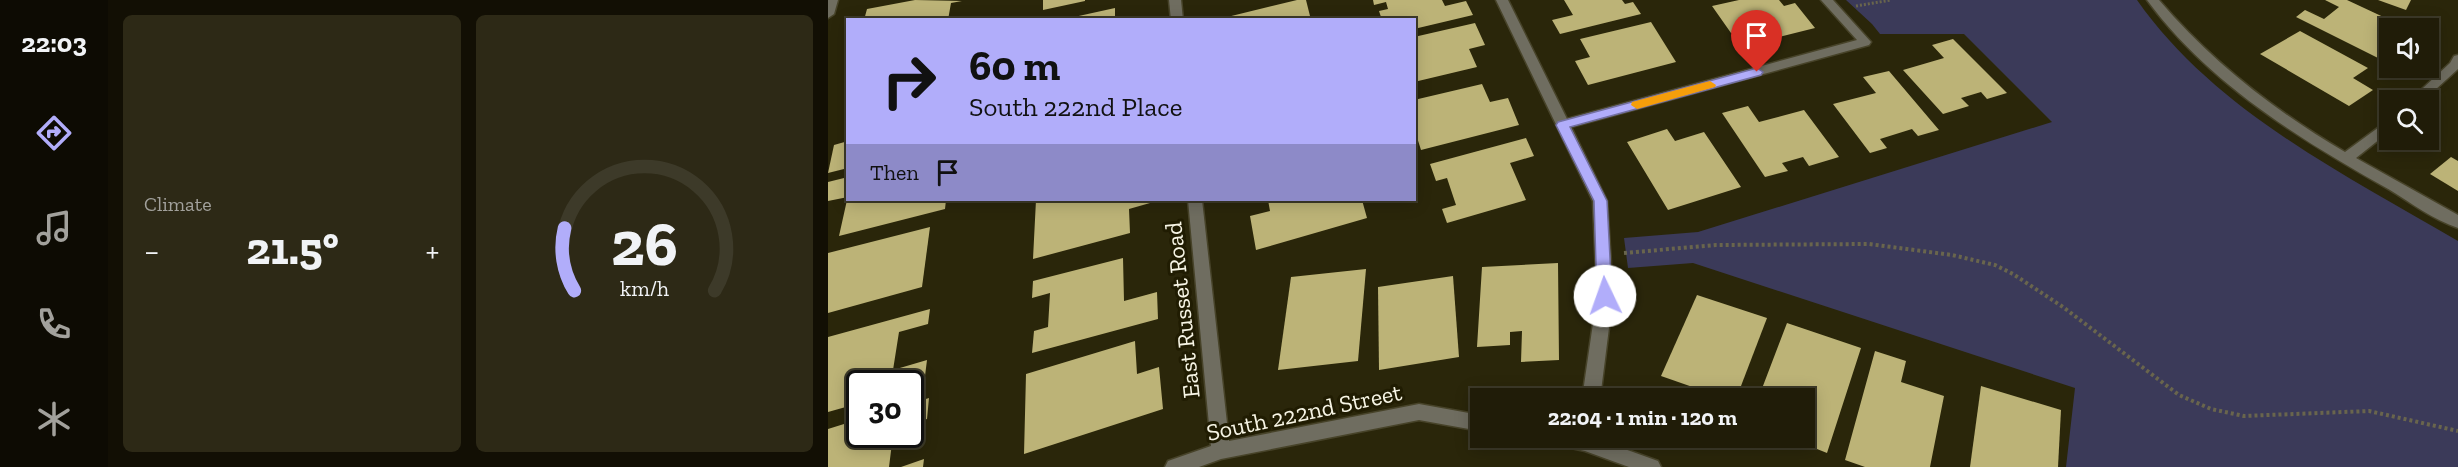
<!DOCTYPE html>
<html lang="en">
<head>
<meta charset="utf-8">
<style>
  body { margin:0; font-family:"Zilla Slab",serif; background:#2d2916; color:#f1f3f6; height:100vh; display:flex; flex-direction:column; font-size:22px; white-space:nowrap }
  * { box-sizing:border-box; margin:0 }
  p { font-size:20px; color:#a2a19c }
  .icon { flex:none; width:33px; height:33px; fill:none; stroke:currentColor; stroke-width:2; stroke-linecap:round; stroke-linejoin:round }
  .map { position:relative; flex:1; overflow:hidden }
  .drawer { display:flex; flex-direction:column; gap:15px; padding:15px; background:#120f04; width:720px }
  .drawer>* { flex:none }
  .guide { position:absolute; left:18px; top:18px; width:570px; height:183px; border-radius:0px; box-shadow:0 3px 15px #0003,0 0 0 2px #3d3a29; background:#b1adfa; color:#111; overflow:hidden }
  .controls { position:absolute; left:1551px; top:18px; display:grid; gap:12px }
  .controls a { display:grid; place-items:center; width:60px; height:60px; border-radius:0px; background:#201c08; box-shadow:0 3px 15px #0003,0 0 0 2px #3d3a29; font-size:30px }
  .speed { position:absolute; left:18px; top:370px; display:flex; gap:12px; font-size:30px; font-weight:700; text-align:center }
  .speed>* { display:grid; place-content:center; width:78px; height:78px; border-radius:50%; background:#201c08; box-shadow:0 3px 15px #0003,0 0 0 2px #3d3a29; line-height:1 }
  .speed .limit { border:3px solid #111; border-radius:9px; background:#fff; color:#111 }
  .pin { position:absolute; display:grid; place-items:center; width:51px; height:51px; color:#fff; margin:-62px -26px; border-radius:50% 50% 50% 0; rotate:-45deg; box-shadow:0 0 6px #0007 }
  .pin .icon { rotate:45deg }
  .me { position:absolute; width:66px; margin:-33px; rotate:357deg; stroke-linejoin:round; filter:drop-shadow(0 0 4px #0008) }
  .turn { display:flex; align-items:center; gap:21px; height:126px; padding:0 24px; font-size:27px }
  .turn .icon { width:78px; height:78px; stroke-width:2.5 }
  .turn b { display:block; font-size:42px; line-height:51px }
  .then { display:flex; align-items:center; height:57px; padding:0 24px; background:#0003; gap:12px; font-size:22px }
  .big { font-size:45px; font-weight:700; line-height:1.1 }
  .drawer .card { flex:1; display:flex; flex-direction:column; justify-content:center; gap:9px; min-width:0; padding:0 21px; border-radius:9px; background:#2d2916 }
  .drawer .dial { align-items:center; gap:0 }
  .dial svg { height:156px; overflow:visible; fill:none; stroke:#3d3a29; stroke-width:7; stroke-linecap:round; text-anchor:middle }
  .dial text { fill:#f1f3f6; stroke:none }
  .heat { display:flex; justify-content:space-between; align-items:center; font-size:33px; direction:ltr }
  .drawer .tiles { flex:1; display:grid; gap:15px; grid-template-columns:repeat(2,1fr) }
  .trip { position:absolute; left:642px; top:388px; width:345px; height:60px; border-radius:0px; background:#201c08; box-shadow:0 3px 15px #0003,0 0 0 2px #3d3a29; font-weight:700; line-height:60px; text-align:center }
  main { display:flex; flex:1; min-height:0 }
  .dock { display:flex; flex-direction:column; width:108px; justify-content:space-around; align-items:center; background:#0d0b03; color:#a2a19c }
  .dock .icon { width:42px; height:42px }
  .dock .current { color:#b1adfa }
  .dock b { font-size:27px; color:#f1f3f6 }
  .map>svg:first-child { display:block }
</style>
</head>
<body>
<main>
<nav class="dock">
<b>22:03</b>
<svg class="icon current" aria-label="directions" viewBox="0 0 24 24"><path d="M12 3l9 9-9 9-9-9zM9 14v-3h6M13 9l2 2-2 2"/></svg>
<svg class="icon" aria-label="music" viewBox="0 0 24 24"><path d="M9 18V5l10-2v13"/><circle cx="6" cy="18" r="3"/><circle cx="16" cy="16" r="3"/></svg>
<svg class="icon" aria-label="phone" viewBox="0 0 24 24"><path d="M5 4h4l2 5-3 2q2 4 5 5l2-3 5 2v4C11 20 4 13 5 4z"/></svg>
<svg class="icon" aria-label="climate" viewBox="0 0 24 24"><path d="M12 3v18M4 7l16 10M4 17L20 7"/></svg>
</nav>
<section class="drawer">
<div class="tiles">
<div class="card"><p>Climate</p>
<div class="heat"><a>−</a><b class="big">21.5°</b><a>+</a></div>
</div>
<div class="card dial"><svg viewBox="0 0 100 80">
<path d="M14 69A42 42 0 1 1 86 69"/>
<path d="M14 69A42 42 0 0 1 9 37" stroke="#b1adfa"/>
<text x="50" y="56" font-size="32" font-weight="700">26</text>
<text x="50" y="72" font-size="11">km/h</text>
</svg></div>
</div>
</section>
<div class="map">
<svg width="1630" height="467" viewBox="0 0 1630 467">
  <rect width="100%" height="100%" fill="#2a260a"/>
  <!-- green -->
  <path fill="#3b3a59" d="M1018 0H1309C1386 110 1517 175 1630 241V467H1238L1247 388 865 263 800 268 796 238 870 232 1224 122 1136 34H1052L1044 24Z"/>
  <!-- building -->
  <g fill="#bcb377">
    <path d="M87 0 134 1 123 3 120 20H36L39 9Z"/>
    <path d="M215 0H257V1L215 10Z"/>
    <path d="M469 0H478L483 20H387Z"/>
    <path d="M545 0H614L617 6 638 1 645 15 586 29V20H554L551 11 560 9 558 2 546 5Z"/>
    <path d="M736 0H794L797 4 805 2 813 14 732 34 724 20 745 15Z"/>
    <path d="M911 0H951L956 6 967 3 987 28 923 44 913 31 903 33 884 6Z"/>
    <path d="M1497 0H1519L1579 28H1562V40L1557 43 1562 45V64L1468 17 1477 10 1496 19 1511 7Z"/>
    <path d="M1550 0H1583L1578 10Z"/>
    <path d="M287 8V20H237V19Z"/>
    <path d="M823 22 848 62 760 85 747 61 762 57 752 39Z"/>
    <path d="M647 23 657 45 641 49 649 67 586 82V37Z"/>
    <path d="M1472 31 1540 68 1525 78 1545 90 1521 106 1432 54Z"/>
    <path d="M1125 39 1179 93 1159 99 1153 92 1133 98 1141 106 1115 114 1075 70 1116 58 1104 45Z"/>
    <path d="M1061 71 1111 130 1090 136 1084 129 1052 139 1059 148 1042 153 1005 104 1048 93 1035 77Z"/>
    <path d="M654 84 662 102 680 98 691 125 593 150 586 128V100Z"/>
    <path d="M920 106 931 122 976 110 1011 157 981 166 975 157 954 163 960 171 937 177 894 113Z"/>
    <path d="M839 129 847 141 876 132 913 187 840 210 799 142Z"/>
    <path d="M698 138 706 156 682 163 698 200 619 223 614 209 628 205 619 178 608 181 602 164Z"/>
    <path d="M20 141V168L0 173 6 145Z"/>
    <path d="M1623 157 1630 161V191L1602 174Z"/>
    <path d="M20 177V197L0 201V182Z"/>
    <path d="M19 200 92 201 118 200 117 209 11 236Z"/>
    <path d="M208 200H322V203L301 209 302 233 205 259Z"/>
    <path d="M440 200H534L539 218 428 250 422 216 442 211Z"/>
    <path d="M102 227 94 287 0 313V253Z"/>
    <path d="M295 258 296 301 329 292 330 319 204 353 206 331 220 327 222 293 204 298 205 281Z"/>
    <path d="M730 263 731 360 693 362 694 331 682 332V345L649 347 654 267Z"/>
    <path d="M538 269 530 361 450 370 463 277Z"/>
    <path d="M625 276 631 357 551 370 550 287Z"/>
    <path d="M869 295 939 318 908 399H899L833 376Z"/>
    <path d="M102 309 100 324 71 332 65 370 99 360 96 384 82 388V384H32V403L0 412V337Z"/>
    <path d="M959 323 1033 348 999 453 969 441 970 438H976V399H930Z"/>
    <path d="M307 341 309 374 331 367 335 409 196 454 198 374Z"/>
    <path d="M1047 351 1078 361 1073 382 1116 396 1102 467H1037L1017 460Z"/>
    <path d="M1153 386 1233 410 1230 467H1142Z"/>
    <path d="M101 398 99 419 82 424V404Z"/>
    <path d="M32 419V435H65L61 467H0V429Z"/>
    <path d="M96 459 95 467H73Z"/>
  </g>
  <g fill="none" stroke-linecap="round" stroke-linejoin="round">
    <!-- street casing -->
    <g stroke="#474329" stroke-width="3">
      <g id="street">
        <path d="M0 0H10L6 14 0 18Z"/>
        <path d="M341 0H353L355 20H343Z"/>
        <path d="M668 0H680L739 119 1029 40 993 0H1005L1043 42 1041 45 743 127 779 201 785 296 772 399H754L769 296 765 201Z"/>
        <path d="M1319 0H1331C1384 62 1447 111 1517 152L1562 119V131L1528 158 1630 215V228C1606 220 1583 203 1562 190 1473 140 1381 84 1319 0Z"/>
        <path d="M1630 55V69L1596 100H1582L1622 63 1626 56Z"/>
        <path d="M360 200H374L401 441 591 404 652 415V431L591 420 393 459 371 467H337L340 461 383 446Z"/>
        <path d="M722 438H766L830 461 833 467H801L757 451 725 444Z"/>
      </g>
    </g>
    <!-- path-far1 -->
    <path stroke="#69654d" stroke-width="3" stroke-dasharray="2 2" stroke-linecap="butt" d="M1028 6 1063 0"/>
    <!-- path -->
    <path stroke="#69654d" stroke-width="4" stroke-dasharray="3 3" stroke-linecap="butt" d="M796 253 888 245 1041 244 1124 255 1167 265 1185 274 1235 307 1351 395 1383 409 1416 416 1541 411 1630 431"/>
    <!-- street -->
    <use href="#street" fill="#6f6d60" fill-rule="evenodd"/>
  </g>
  <!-- route -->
  <path fill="#b1adfa" stroke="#7370a2" stroke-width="1.5" d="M929 68 935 72 933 75 742 127 779 201 784 296 782 300H772L769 296 766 201 728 125 730 122Z"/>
  <!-- slow -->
  <path fill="#f59e0b" d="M882 81 888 85 887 87 809 109 803 105 804 102Z"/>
  <g text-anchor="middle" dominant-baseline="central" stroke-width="6" stroke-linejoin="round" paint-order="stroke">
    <!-- street labels -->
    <g font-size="24" fill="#f7f5e5" stroke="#201c02">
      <text transform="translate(354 310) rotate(-96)">East Russet Road</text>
      <text transform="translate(476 412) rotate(-12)">South 222nd Street</text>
    </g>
  </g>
</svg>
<div class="controls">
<a><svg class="icon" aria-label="sound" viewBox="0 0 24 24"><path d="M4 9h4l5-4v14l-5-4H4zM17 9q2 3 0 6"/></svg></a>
<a><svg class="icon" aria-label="search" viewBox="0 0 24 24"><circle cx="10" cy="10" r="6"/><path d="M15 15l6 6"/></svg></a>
</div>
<div class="speed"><div class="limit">30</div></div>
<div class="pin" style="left:929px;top:72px;background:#d93025"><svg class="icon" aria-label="arrive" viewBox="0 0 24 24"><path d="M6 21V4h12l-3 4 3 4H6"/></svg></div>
<svg class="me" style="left:777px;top:296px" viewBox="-20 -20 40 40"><circle r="19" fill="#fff"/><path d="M0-13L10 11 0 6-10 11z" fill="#b1adfa"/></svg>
<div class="trip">22:04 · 1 min · 120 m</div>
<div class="guide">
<div class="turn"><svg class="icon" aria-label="right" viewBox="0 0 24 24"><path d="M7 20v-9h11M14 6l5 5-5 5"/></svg><div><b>60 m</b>South 222nd Place</div></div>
<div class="then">Then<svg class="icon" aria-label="arrive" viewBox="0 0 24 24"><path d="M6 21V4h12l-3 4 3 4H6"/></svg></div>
</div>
</div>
</main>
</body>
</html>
